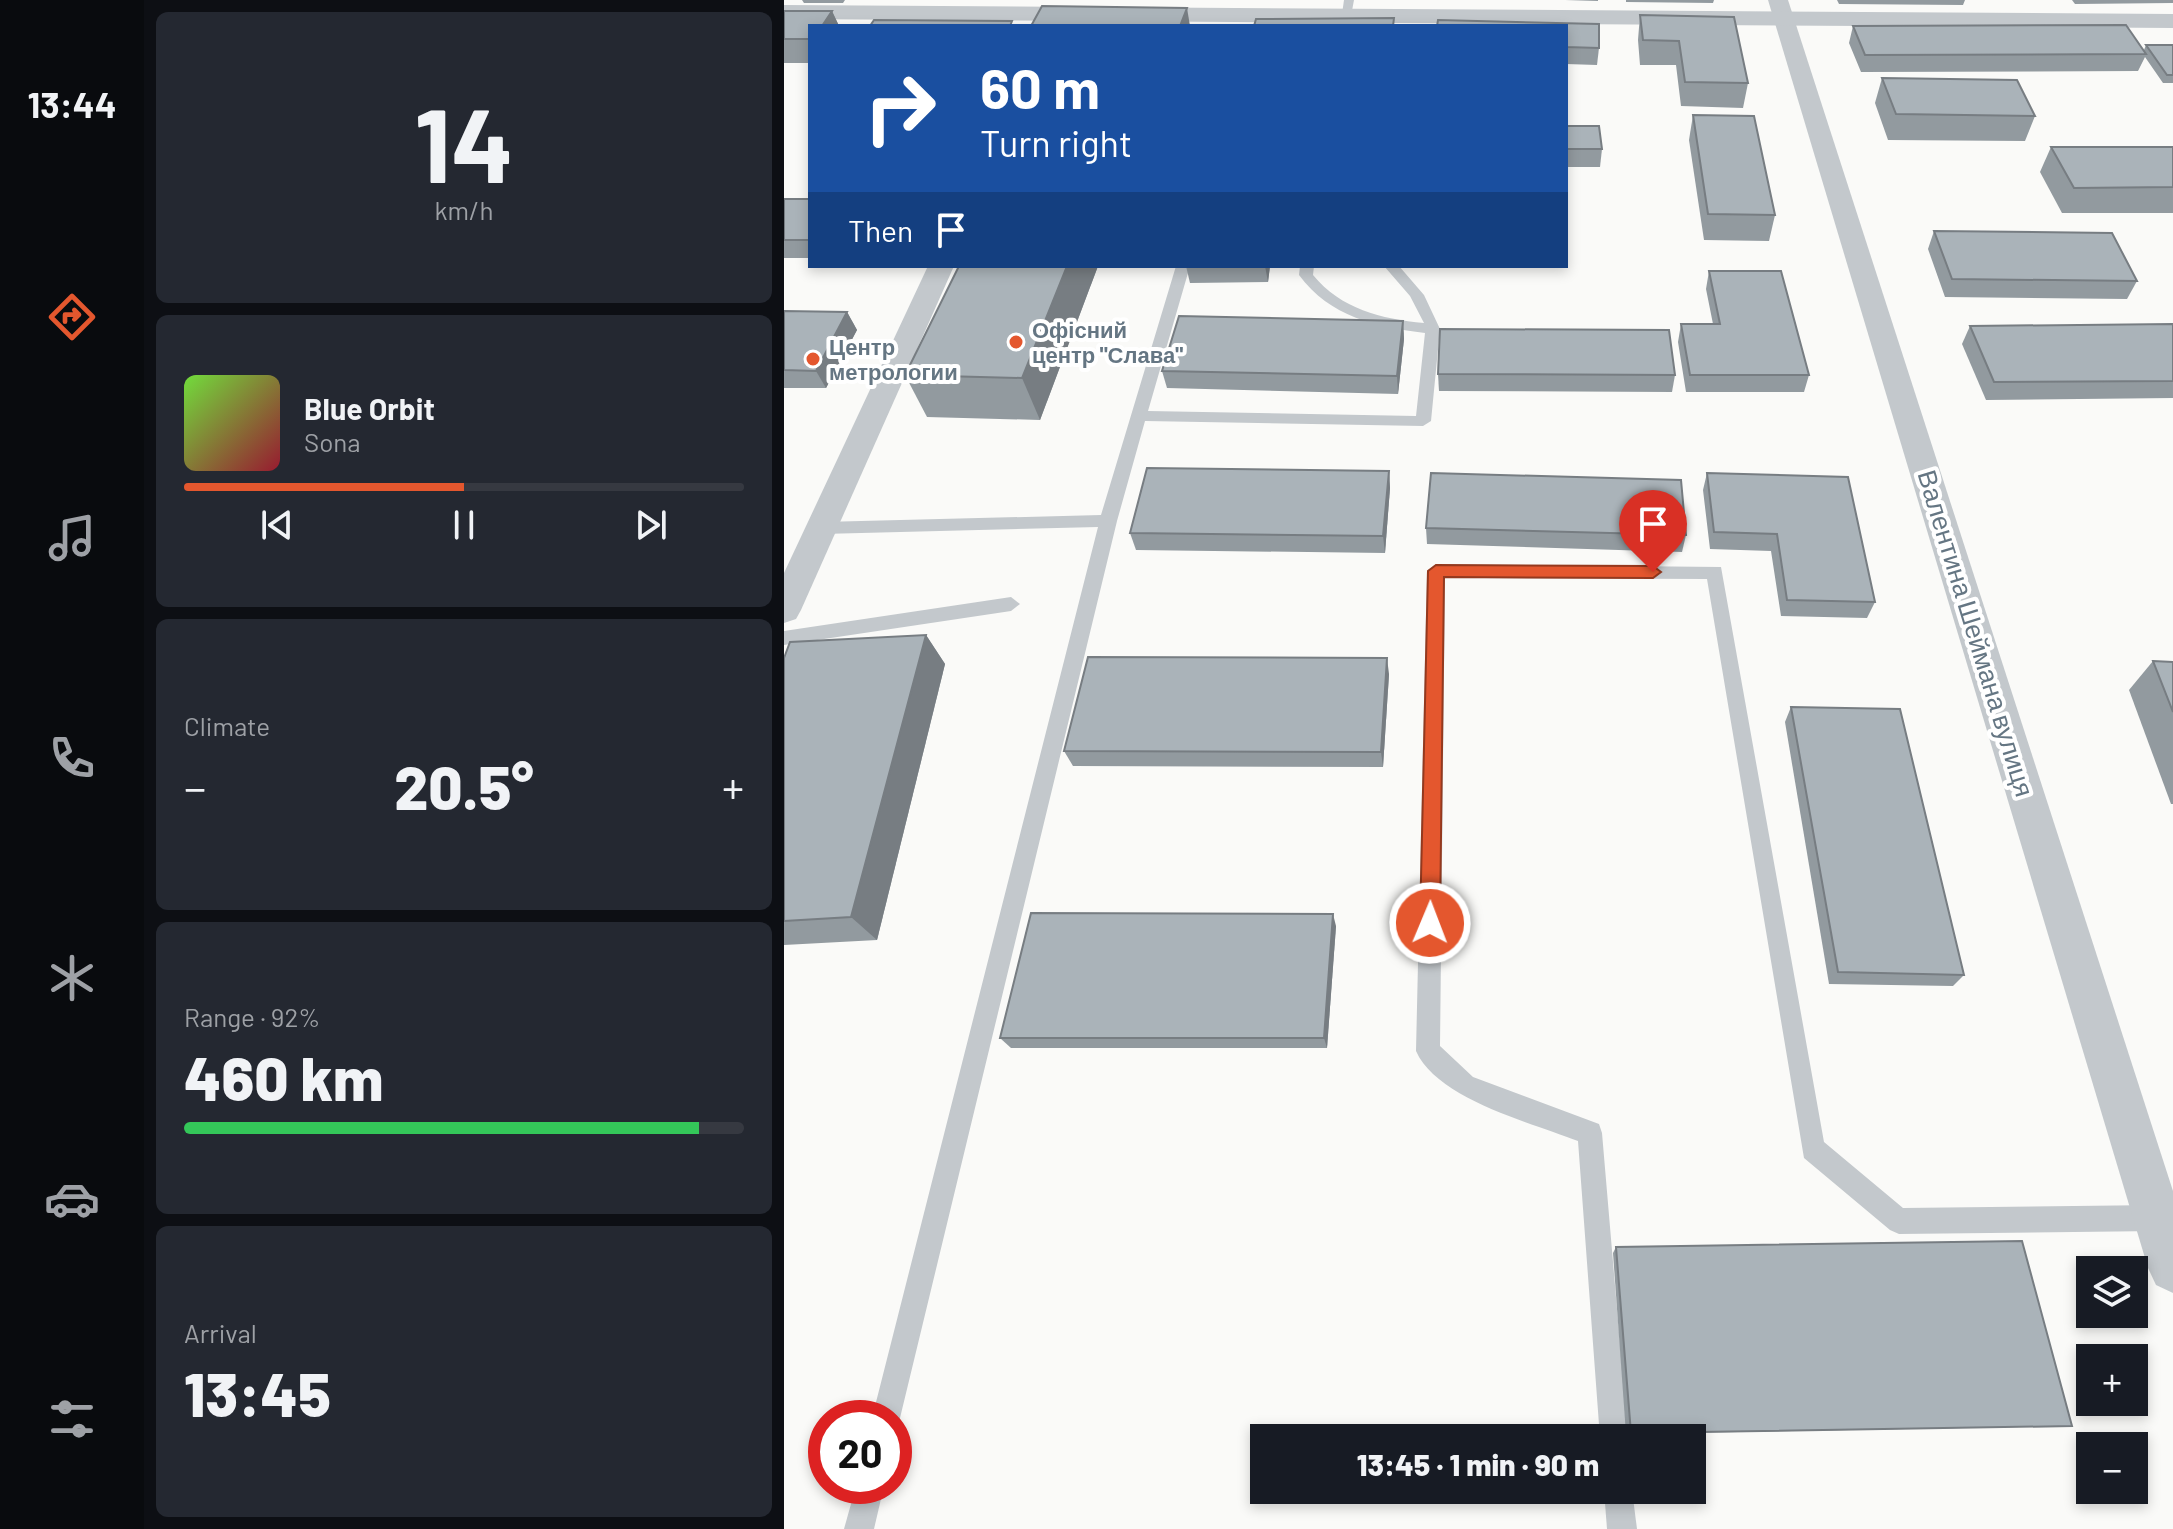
<!DOCTYPE html>
<html lang="en">
<head>
<meta charset="utf-8">
<style>
  body { margin:0; font-family:Barlow,sans-serif; background:#242831; color:#f1f3f6; height:100vh; display:flex; flex-direction:column; font-size:30px; white-space:nowrap }
  * { box-sizing:border-box; margin:0 }
  p { font-size:26px; color:#9ea1a6 }
  .icon { flex:none; width:44px; height:44px; fill:none; stroke:currentColor; stroke-width:2; stroke-linecap:round; stroke-linejoin:round }
  .map { position:relative; flex:1; overflow:hidden }
  .side { display:flex; flex-direction:column; gap:12px; padding:12px; background:#0d0f14; width:640px }
  .side>* { flex:none }
  .guide { position:absolute; left:24px; top:24px; width:760px; height:244px; border-radius:0px; box-shadow:0 4px 12px #0003; background:#1a4fa0; color:#fff; overflow:hidden }
  .controls { position:absolute; left:1292px; top:1256px; display:grid; gap:16px }
  .controls a { display:grid; place-items:center; width:72px; height:72px; border-radius:0px; background:#171b24; box-shadow:0 4px 12px #0003; font-size:40px }
  .speed { position:absolute; left:24px; top:1400px; display:flex; gap:16px; font-size:40px; font-weight:700; text-align:center }
  .speed>* { display:grid; place-content:center; width:104px; height:104px; border-radius:50%; background:#171b24; box-shadow:0 4px 12px #0003; line-height:1 }
  .speed .limit { border:12px solid #d22; background:#fff; color:#111 }
  .pin { position:absolute; display:grid; place-items:center; width:68px; height:68px; color:#fff; margin:-82px -34px; border-radius:50% 50% 50% 0; rotate:-45deg; box-shadow:0 0 8px #0007 }
  .pin .icon { rotate:45deg }
  .me { position:absolute; width:88px; margin:-44px; rotate:1deg; stroke-linejoin:round; filter:drop-shadow(0 0 6px #0008) }
  .turn { display:flex; align-items:center; gap:28px; height:168px; padding:0 40px; font-size:36px }
  .turn .icon { width:104px; height:104px; stroke-width:2.5 }
  .turn b { display:block; font-size:56px; line-height:68px }
  .then { display:flex; align-items:center; height:76px; padding:0 40px; background:#0003; gap:16px; font-size:30px }
  .big { font-size:60px; font-weight:800; line-height:1.1 }
  .side .widget { flex:1; display:flex; flex-direction:column; justify-content:center; gap:12px; min-width:0; padding:0 28px; border-radius:12px; background:#242831 }
  .side .dial { align-items:center; gap:0 }
  .dial b { font-size:104px; line-height:1 }
  .song { display:flex; align-items:center; gap:24px }
  .cover { width:96px; height:96px; border-radius:12px; background:linear-gradient(135deg,hsl(100 70% 55%),hsl(350 70% 35%)) }
  .played { height:8px; border-radius:4px; background:linear-gradient(90deg,#e4572e 50%,#363941 50%) }
  .keys { display:flex; justify-content:space-around; direction:ltr }
  .heat { display:flex; justify-content:space-between; align-items:center; font-size:44px; direction:ltr }
  .charge { height:12px; border-radius:6px; background:linear-gradient(90deg,#34c759 92%,#363941 0) }
  .trip { position:absolute; left:466px; top:1424px; width:456px; height:80px; border-radius:0px; background:#171b24; box-shadow:0 4px 12px #0003; font-weight:800; line-height:80px; text-align:center }
  main { display:flex; flex:1; min-height:0 }
  .tabs { display:flex; flex-direction:column; width:144px; justify-content:space-around; align-items:center; background:#090b0e; color:#9ea1a6 }
  .tabs .icon { width:56px; height:56px }
  .tabs .selected { color:#e4572e }
  .tabs b { font-size:36px; color:#f1f3f6 }
  .map>svg:first-child { display:block }
</style>
</head>
<body>
<main>
<nav class="tabs">
<b>13:44</b>
<svg class="icon selected" aria-label="directions" viewBox="0 0 24 24"><path d="M12 3l9 9-9 9-9-9zM9 14v-3h6M13 9l2 2-2 2"/></svg>
<svg class="icon" aria-label="music" viewBox="0 0 24 24"><path d="M9 18V5l10-2v13"/><circle cx="6" cy="18" r="3"/><circle cx="16" cy="16" r="3"/></svg>
<svg class="icon" aria-label="phone" viewBox="0 0 24 24"><path d="M5 4h4l2 5-3 2q2 4 5 5l2-3 5 2v4C11 20 4 13 5 4z"/></svg>
<svg class="icon" aria-label="climate" viewBox="0 0 24 24"><path d="M12 3v18M4 7l16 10M4 17L20 7"/></svg>
<svg class="icon" aria-label="car" viewBox="0 0 24 24"><path d="M5 17H2v-5l4-1 3-4h7l3 4 3 1v5h-3M9 17h6M6 11h13"/><circle cx="7" cy="17" r="2"/><circle cx="17" cy="17" r="2"/></svg>
<svg class="icon" aria-label="filters" viewBox="0 0 24 24"><path d="M4 7h16M4 17h16"/><circle cx="9" cy="7" r="2"/><circle cx="15" cy="17" r="2"/></svg>
</nav>
<section class="side">
<div class="widget dial"><b>14</b><p>km/h</p></div>
<div class="widget">
<div class="song"><i class="cover"></i><div><b>Blue Orbit</b><p>Sona</p></div></div>
<div class="played"></div>
<div class="keys"><svg class="icon" aria-label="previous" viewBox="0 0 24 24"><path d="M18 5L8 12l10 7zM5 5v14"/></svg><svg class="icon" aria-label="pause" viewBox="0 0 24 24"><path d="M8 5v14M16 5v14"/></svg><svg class="icon" aria-label="next" viewBox="0 0 24 24"><path d="M6 5l10 7-10 7zM19 5v14"/></svg></div>
</div>
<div class="widget"><p>Climate</p>
<div class="heat"><a>−</a><b class="big">20.5°</b><a>+</a></div>
</div>
<div class="widget"><p>Range · 92%</p><b class="big">460 km</b><div class="charge"></div></div>
<div class="widget"><p>Arrival</p><b class="big">13:45</b></div>
</section>
<div class="map">
<svg width="1389" height="1529" viewBox="0 0 1389 1529">
  <rect width="100%" height="100%" fill="#fafaf8"/>
  <g fill="none" stroke-linecap="round" stroke-linejoin="round">
    <!-- service -->
    <g fill="#c3c8cc" fill-rule="evenodd">
      <path d="M560 0H570L567 16 558 14Z"/>
      <path d="M392 266H406L364 411 632 416 641 333C592 327 546 317 515 275L516 266H530L529 275C557 309 597 319 640 323L626 296 600 266H615L640 295 656 329 647 421 639 426 361 421 333 521 116 1418 110 1429V1418H88L314 527 38 534 29 528 38 522 317 515Z"/>
      <path d="M652 564 937 567 1040 1142 1119 1208 1374 1205 1383 1209 1387 1218 1383 1227 1374 1231 1115 1234 1106 1230 1020 1158 923 579 661 578 656 1046 689 1077 815 1124 818 1133 844 1438H816L794 1141C748 1123 653 1099 632 1051L643 571Z"/>
      <path d="M227 597 236 604 227 611 0 645V631Z"/>
      <path d="M72 1486H100L90 1529H60Z"/>
      <path d="M820 1490H848L853 1529H823Z"/>
    </g>
    <!-- minor -->
    <g fill="#c3c8cc" fill-rule="evenodd">
      <path d="M984 0H1004L1389 1191V1293L1372 1285 1364 1268Z"/>
      <path d="M144 266H170L17 610 12 619 0 623V573Z"/>
    </g>
    <!-- tertiary -->
    <path fill="#c3c8cc" fill-rule="evenodd" d="M0 5 1389 14V28L0 19Z"/>
  </g>
  <!-- wall -->
  <g fill="#929a9f">
    <path d="M18 0H61L59 3H20Z"/>
    <path d="M781 0H814V1Z"/>
    <path d="M842 0H930L929 3 842 2Z"/>
    <path d="M1053 0H1181L1179 5 1055 4Z"/>
    <path d="M1288 0H1389V3L1291 4Z"/>
    <path d="M0 11H48L55 26H26V63H0Z"/>
    <path d="M856 15 964 83 959 108 897 106 892 65H856L854 40Z"/>
    <path d="M782 26 815 48 813 65 782 64Z"/>
    <path d="M1069 26 1360 50 1362 45H1389V83H1379L1361 57 1354 71 1077 72 1065 43Z"/>
    <path d="M1098 78 1251 116 1241 141 1104 140 1091 103Z"/>
    <path d="M909 115 991 215 985 241 920 240 905 140Z"/>
    <path d="M782 126 818 149 816 167H782Z"/>
    <path d="M1267 147H1389V213H1278L1256 172Z"/>
    <rect x="0" y="199" width="26" height="59"/>
    <path d="M1150 231 1353 281 1343 299 1161 297 1144 249Z"/>
    <path d="M314 266 256 420 143 417 121 375Z"/>
    <path d="M402 266H486L484 282 406 283Z"/>
    <path d="M925 271 1025 375 1020 392H902L894 342 897 324H929L922 289Z"/>
    <path d="M0 311 63 312 73 330 42 388H0Z"/>
    <path d="M619 321 620 339 614 394 383 388 378 371Z"/>
    <path d="M1389 324V398L1202 400 1178 344 1186 326Z"/>
    <path d="M654 374 891 375 888 392 655 391Z"/>
    <path d="M605 471 606 488 601 553 352 550 346 533Z"/>
    <path d="M923 473 1091 602 1083 618 997 616 987 551 926 549 919 490Z"/>
    <path d="M642 528 902 535 898 552 643 544Z"/>
    <path d="M142 635 161 664 93 940 0 945V658Z"/>
    <path d="M1369 661 1389 662V804H1387L1345 690Z"/>
    <path d="M605 674 599 767 289 766 280 751Z"/>
    <path d="M1007 707 1180 975 1169 986 1045 984 1001 722Z"/>
    <path d="M552 926 543 1048H227L216 1038Z"/>
    <path d="M832 1247 1288 1426 842 1434 829 1253Z"/>
  </g>
  <!-- shaded-wall -->
  <g fill="#777d82">
    <path d="M403 8 406 26H396Z"/>
    <path d="M48 11 55 26H38Z"/>
    <path d="M283 266H314L256 420 238 378Z"/>
    <path d="M481 266H486L484 282Z"/>
    <path d="M63 312 73 330 42 388 32 371Z"/>
    <path d="M619 321 620 339 614 394 613 376Z"/>
    <path d="M605 471 606 488 601 553 599 536Z"/>
    <path d="M142 635 161 664 93 940 67 917Z"/>
    <path d="M603 658 605 674 599 767 597 752Z"/>
    <path d="M549 914 552 926 543 1048 540 1038Z"/>
  </g>
  <!-- building -->
  <g fill="#aab3b9" stroke="#777d82" stroke-width="2">
    <path d="M258 6 403 8 396 26H247Z"/>
    <path d="M0 11H48L38 26H26V39H0Z"/>
    <path d="M856 15 950 17 964 83 901 82 895 41 859 40Z"/>
    <path d="M610 18 609 26H470L472 19Z"/>
    <path d="M90 20 228 21 226 26H86Z"/>
    <path d="M654 20 815 24V48L782 47V26H653Z"/>
    <path d="M1342 25 1362 54 1081 55 1069 26Z"/>
    <path d="M1362 45H1389V75H1383Z"/>
    <path d="M1098 78 1233 80 1251 116 1112 114Z"/>
    <path d="M909 115 970 116 991 215 924 214Z"/>
    <path d="M782 126H815L818 149H782Z"/>
    <path d="M1267 147H1389V187L1290 188Z"/>
    <rect x="0" y="199" width="26" height="41"/>
    <path d="M1150 231 1328 233 1353 281 1168 279Z"/>
    <path d="M175 266H283L238 378 121 375Z"/>
    <path d="M925 271H997L1025 375H906L897 324H936Z"/>
    <path d="M0 311 63 312 32 371 0 370Z"/>
    <path d="M395 316 619 321 613 376 378 371Z"/>
    <path d="M1389 324V381L1210 382 1186 326Z"/>
    <path d="M656 329 885 330 891 375 654 374Z"/>
    <path d="M363 468 605 471 599 536 346 533Z"/>
    <path d="M647 473 897 480 902 535 642 528Z"/>
    <path d="M923 473 1064 477 1091 602 1003 600 993 534 930 532Z"/>
    <path d="M142 635 67 917 0 921V658L6 642Z"/>
    <path d="M304 657 603 658 597 752 280 751Z"/>
    <path d="M1369 661 1389 662V712Z"/>
    <path d="M1007 707 1116 709 1180 975 1054 972Z"/>
    <path d="M247 913 549 914 540 1038H216Z"/>
    <path d="M1238 1241 1288 1426 847 1433 832 1247Z"/>
  </g>
  <!-- route -->
  <path fill="#e4572e" stroke="#94391e" stroke-width="2" d="M652 565 869 566 877 572 869 578 660 577 656 923 653 929 646 932 639 929 636 923 644 571Z"/>
  <!-- markers -->
  <g fill="#e4572e" stroke="#fff" stroke-width="3">
    <circle cx="232" cy="342" r="8"/>
    <circle cx="29" cy="359" r="8"/>
  </g>
  <g text-anchor="middle" dominant-baseline="central" stroke-width="8" stroke-linejoin="round" paint-order="stroke">
    <!-- far-poi labels -->
    <g font-size="22" font-weight="bold" fill="#657683" stroke="#fff" text-anchor="start">
      <text x="248" y="329">Офісний<tspan x="248" dy="25">центр "Слава"</tspan></text>
      <text x="45" y="346">Центр<tspan x="45" dy="25">метрологии</tspan></text>
    </g>
    <!-- street labels -->
    <g font-size="26" fill="#657683" stroke="#fff">
      <text transform="translate(1193 633) rotate(73)">Валентина Шеймана вулиця</text>
    </g>
  </g>
</svg>
<div class="controls">
<a><svg class="icon" aria-label="layers" viewBox="0 0 24 24"><path d="M12 4l9 5-9 5-9-5zM3 14l9 5 9-5"/></svg></a>
<a>+</a>
<a>−</a>
</div>
<div class="speed"><div class="limit">20</div></div>
<div class="pin" style="left:869px;top:572px;background:#d93025"><svg class="icon" aria-label="arrive" viewBox="0 0 24 24"><path d="M6 21V4h12l-3 4 3 4H6"/></svg></div>
<svg class="me" style="left:646px;top:923px" viewBox="-20 -20 40 40"><circle r="17" fill="#e4572e" stroke="#fff" stroke-width="3"/><path d="M0-11L8 9 0 5-8 9z" fill="#fff"/></svg>
<div class="trip">13:45 · 1 min · 90 m</div>
<div class="guide">
<div class="turn"><svg class="icon" aria-label="right" viewBox="0 0 24 24"><path d="M7 20v-9h11M14 6l5 5-5 5"/></svg><div><b>60 m</b>Turn right</div></div>
<div class="then">Then<svg class="icon" aria-label="arrive" viewBox="0 0 24 24"><path d="M6 21V4h12l-3 4 3 4H6"/></svg></div>
</div>
</div>
</main>
</body>
</html>
